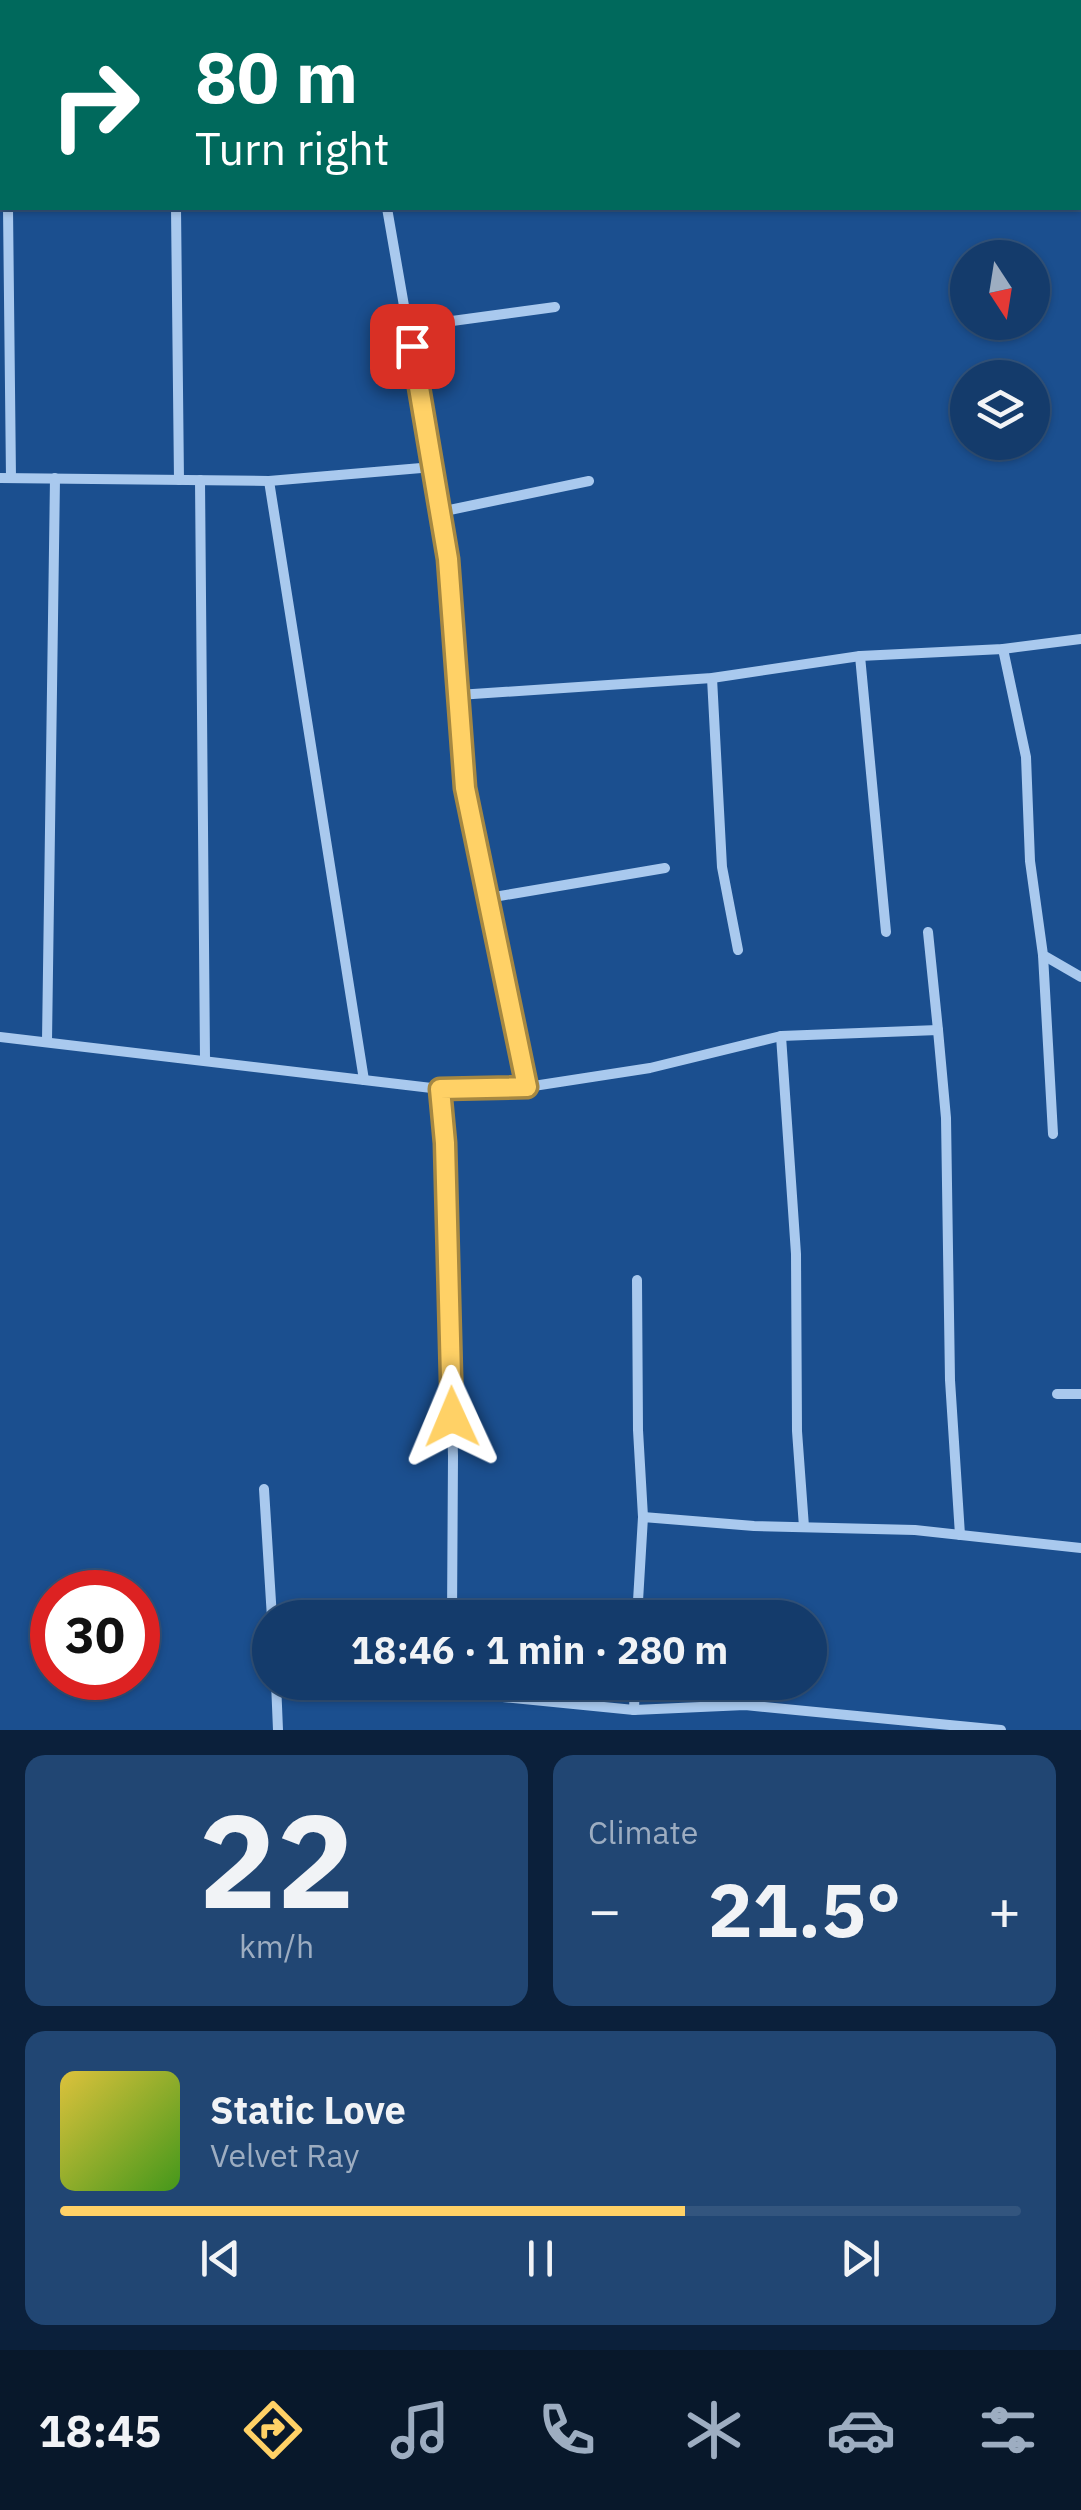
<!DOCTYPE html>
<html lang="en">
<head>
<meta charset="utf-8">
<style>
  body { margin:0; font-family:"IBM Plex Sans",sans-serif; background:#214673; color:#f1f3f6; height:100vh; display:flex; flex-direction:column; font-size:38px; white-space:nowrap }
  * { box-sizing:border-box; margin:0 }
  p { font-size:32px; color:#9dadc1 }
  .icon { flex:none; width:55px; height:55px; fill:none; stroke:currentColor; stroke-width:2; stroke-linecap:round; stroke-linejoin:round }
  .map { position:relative; height:1730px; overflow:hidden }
  .details { display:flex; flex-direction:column; gap:25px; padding:25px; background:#0b203b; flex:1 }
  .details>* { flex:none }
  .guide { position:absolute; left:0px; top:0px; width:1082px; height:210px; box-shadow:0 2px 8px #0004,0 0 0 2px #33557e; background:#00695c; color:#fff; overflow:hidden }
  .needle { width:65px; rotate:168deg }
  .fabs { position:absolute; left:950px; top:240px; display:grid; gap:20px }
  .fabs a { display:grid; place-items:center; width:100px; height:100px; border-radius:50%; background:#143b6b; box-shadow:0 2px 8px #0004,0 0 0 2px #33557e; font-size:50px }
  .speed { position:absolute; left:30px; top:1570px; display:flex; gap:20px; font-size:50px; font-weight:700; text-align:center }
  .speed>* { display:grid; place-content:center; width:130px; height:130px; border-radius:50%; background:#143b6b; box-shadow:0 2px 8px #0004,0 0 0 2px #33557e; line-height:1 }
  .speed .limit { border:15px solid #d22; background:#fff; color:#111 }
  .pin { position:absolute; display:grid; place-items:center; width:85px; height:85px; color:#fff; margin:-42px; border-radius:20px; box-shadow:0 5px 15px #0006 }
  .me { position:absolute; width:110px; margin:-55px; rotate:359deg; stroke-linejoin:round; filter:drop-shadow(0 0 8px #0008) }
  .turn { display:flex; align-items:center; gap:35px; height:210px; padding:0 30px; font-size:45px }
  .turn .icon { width:130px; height:130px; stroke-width:2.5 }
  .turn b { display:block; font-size:70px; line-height:85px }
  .big { font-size:75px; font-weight:700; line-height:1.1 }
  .details .widget { flex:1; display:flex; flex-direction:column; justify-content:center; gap:15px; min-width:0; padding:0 35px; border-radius:20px; background:#214673 }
  .details .dial { align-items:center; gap:0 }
  .dial b { font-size:130px; line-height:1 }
  .song { display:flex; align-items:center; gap:30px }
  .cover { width:120px; height:120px; border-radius:15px; background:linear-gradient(135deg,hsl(50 70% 55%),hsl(100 70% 35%)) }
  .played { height:10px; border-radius:5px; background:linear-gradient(90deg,#ffd166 65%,#33557e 65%) }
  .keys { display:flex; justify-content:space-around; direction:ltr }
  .heat { display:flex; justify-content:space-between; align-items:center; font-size:55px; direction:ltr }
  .details .tiles { flex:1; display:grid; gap:25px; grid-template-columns:1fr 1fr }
  .widget:last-child { grid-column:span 2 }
  .trip { position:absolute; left:252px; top:1600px; width:575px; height:100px; border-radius:50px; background:#143b6b; box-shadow:0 2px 8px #0004,0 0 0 2px #33557e; font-weight:700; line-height:100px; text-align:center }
  .tab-bar { display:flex; height:160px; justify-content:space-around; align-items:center; background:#08182b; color:#9dadc1 }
  .tab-bar .icon { width:70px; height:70px }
  .tab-bar .on { color:#ffd166 }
  .tab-bar b { font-size:45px; color:#f1f3f6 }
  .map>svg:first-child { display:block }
</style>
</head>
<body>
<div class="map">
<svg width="1081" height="1730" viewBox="0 0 1081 1730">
  <rect width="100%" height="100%" fill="#1b4f8f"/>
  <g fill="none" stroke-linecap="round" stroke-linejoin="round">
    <!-- minor -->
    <g stroke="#a9c9ee" stroke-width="10">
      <path d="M5 0V2"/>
      <path d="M173 0V2"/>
      <path d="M351 0V2"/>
      <path d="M450 0 451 2"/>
      <path d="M8 208 11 478"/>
      <path d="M176 208 179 480"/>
      <path d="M387 208 448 559 465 788 527 1087 650 1068 781 1036 938 1030 946 1118 950 1380 960 1535"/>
      <path d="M408 327 555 307"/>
      <path d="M0 478 269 481 433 467"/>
      <path d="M200 480 205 1060"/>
      <path d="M269 481 364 1080"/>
      <path d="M440 512 589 481"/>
      <path d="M1003 649 1026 757 1030 861 1043 955 1081 977"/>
      <path d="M860 656 886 932"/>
      <path d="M712 678 722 867 738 950"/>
      <path d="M458 695 712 678 860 656 1003 649 1081 639"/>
      <path d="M488 898 665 868"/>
      <path d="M928 932 938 1030"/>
      <path d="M1043 955 1053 1134"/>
      <path d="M781 1036 796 1254 797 1431 804 1527"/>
      <path d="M0 1037 440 1089 445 1143 453 1456 452 1618"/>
      <path d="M47 1041 55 478"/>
      <path d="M440 1089 527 1087"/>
      <path d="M637 1280 638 1430 643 1517"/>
      <path d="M1057 1394H1081"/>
      <path d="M264 1489 272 1618"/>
      <path d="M637 1618 643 1517 754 1526 915 1530 1081 1548"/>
      <path d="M276 1682 278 1730"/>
      <path d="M350 1682 634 1710 745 1705 1001 1730"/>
      <path d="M634 1710 635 1682"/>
    </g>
  </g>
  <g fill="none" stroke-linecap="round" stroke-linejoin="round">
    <!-- route casing -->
    <g stroke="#a68842" stroke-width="25">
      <path id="route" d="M412 346 448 559 465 788 527 1087 440 1089 445 1143 452 1417"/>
    </g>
    <!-- route -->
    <use href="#route" stroke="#ffd166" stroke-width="18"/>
  </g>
</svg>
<div class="fabs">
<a><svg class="needle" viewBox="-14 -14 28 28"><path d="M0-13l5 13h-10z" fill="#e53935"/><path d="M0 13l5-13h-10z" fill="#9dadc1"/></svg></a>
<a><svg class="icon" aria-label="layers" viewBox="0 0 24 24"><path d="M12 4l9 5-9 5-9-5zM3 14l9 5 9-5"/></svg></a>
</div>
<div class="speed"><div class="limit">30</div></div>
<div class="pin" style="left:412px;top:346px;background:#d93025"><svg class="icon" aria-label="arrive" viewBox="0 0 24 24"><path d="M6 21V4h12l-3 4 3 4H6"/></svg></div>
<svg class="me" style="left:452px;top:1417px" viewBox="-20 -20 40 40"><path d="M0-17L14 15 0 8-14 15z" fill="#ffd166" stroke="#fff" stroke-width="4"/></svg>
<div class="trip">18:46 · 1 min · 280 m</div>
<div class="guide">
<div class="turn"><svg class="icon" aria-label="right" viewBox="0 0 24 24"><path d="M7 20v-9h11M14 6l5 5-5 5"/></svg><div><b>80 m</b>Turn right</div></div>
</div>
</div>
<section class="details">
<div class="tiles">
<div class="widget dial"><b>22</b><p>km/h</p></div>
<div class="widget"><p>Climate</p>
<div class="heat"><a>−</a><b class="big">21.5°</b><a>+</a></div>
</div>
<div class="widget">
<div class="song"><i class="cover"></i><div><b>Static Love</b><p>Velvet Ray</p></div></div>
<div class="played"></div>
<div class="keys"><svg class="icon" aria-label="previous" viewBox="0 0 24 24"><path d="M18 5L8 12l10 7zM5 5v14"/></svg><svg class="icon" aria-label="pause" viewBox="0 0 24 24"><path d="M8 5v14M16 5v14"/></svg><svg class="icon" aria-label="next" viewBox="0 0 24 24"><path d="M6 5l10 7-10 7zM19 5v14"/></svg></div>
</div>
</div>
</section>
<nav class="tab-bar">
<b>18:45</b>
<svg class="icon on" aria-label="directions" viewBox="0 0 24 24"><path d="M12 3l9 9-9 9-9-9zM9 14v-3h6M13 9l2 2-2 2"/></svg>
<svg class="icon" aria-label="music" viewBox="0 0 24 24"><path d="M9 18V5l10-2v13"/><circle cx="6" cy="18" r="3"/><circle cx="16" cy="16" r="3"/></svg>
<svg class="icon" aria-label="phone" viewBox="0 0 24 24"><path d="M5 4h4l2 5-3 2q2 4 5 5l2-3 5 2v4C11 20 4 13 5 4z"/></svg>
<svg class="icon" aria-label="climate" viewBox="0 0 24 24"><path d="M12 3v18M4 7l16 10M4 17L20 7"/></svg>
<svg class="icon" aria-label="car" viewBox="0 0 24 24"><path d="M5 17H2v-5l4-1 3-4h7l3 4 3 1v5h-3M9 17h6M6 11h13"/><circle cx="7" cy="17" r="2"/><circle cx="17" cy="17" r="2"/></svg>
<svg class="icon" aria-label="filters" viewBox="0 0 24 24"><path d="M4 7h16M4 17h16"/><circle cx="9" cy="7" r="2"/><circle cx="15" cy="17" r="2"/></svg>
</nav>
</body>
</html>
